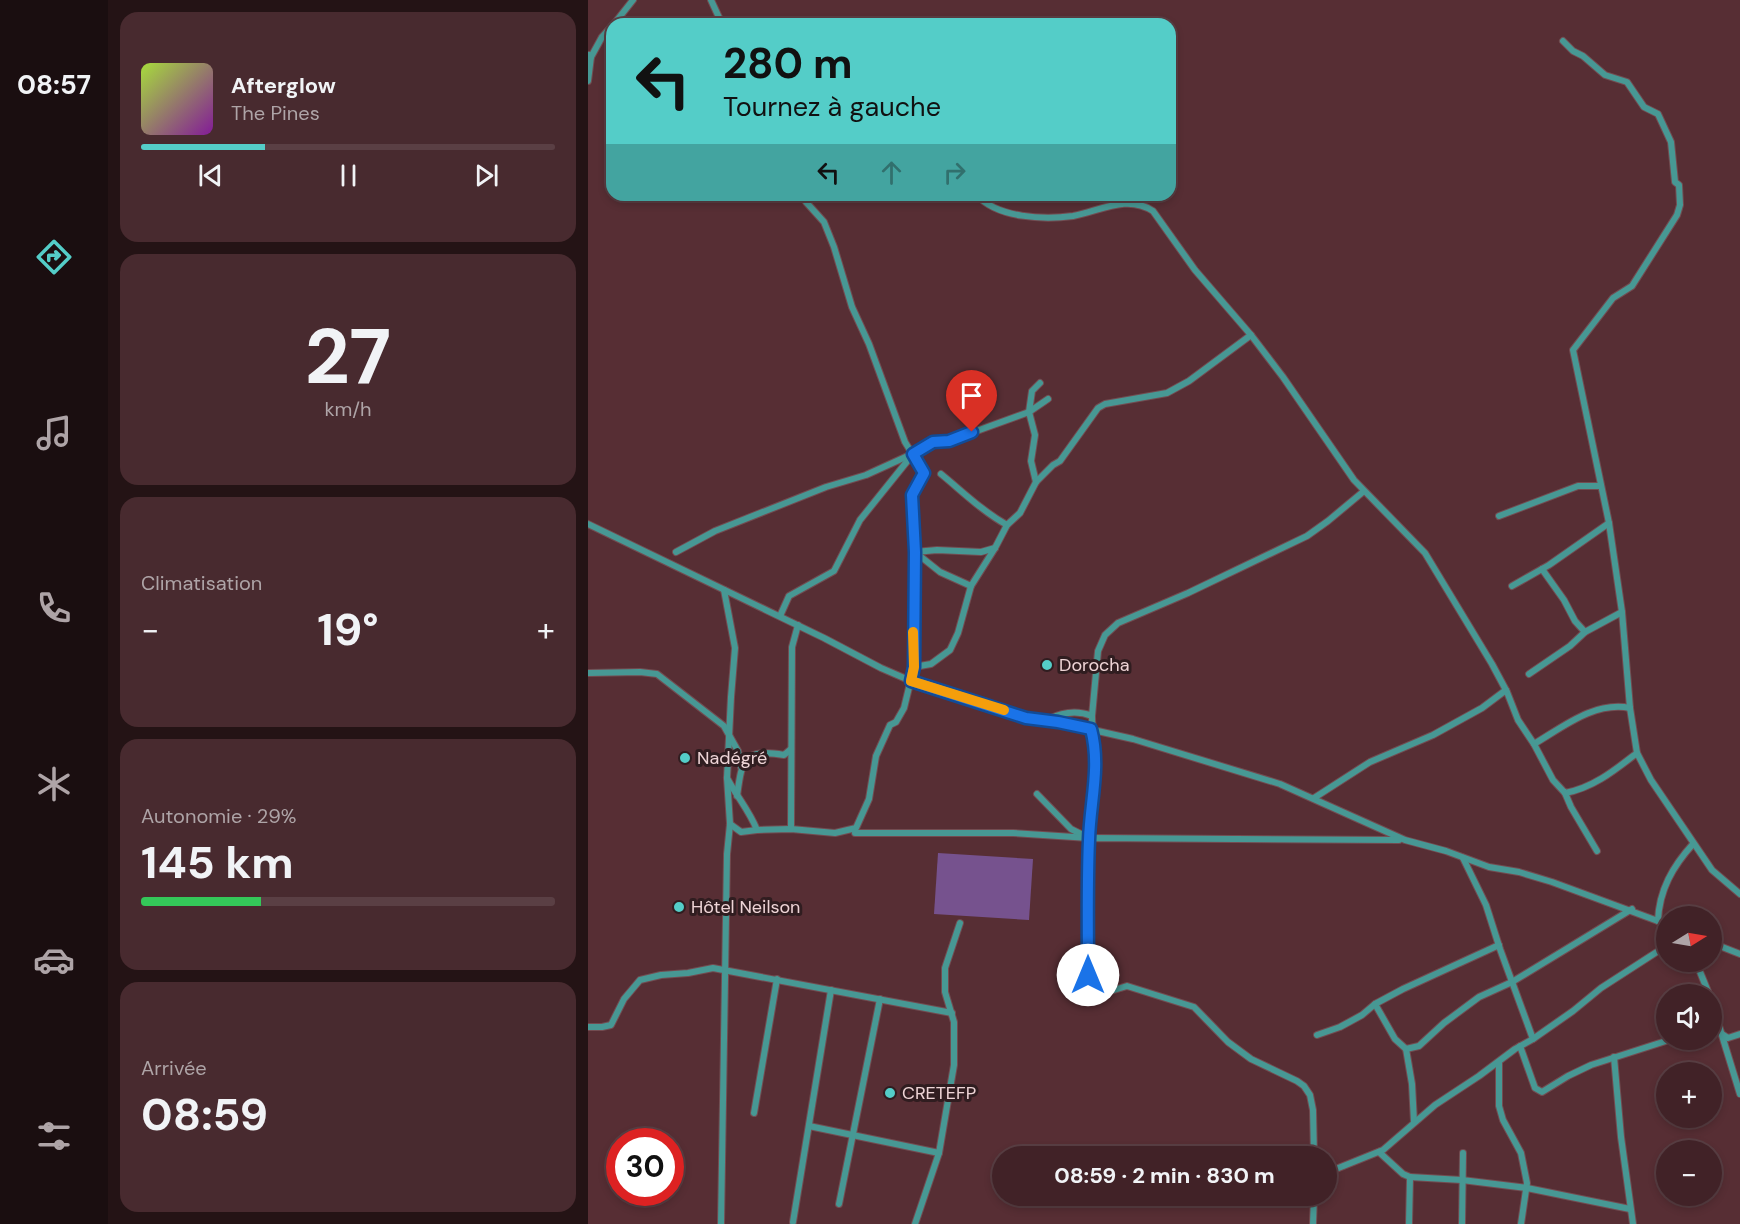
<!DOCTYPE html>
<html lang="fr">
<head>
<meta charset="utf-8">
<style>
  body { margin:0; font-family:"DM Sans",sans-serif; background:#482a2f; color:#f1f3f6; height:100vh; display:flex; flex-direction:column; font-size:22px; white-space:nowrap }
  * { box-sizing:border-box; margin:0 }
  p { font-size:20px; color:#aea4a7 }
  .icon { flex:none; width:33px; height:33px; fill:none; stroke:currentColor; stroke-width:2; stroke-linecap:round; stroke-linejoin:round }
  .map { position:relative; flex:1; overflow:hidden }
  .details { display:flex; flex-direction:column; gap:12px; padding:12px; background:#241315; width:480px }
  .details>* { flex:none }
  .banner { position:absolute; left:18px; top:18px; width:570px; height:183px; border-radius:18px; box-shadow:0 3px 9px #0003,0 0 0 2px #5a3f44; background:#54cdc8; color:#111; overflow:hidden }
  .needle { width:39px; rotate:79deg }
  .buttons { position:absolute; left:1068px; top:906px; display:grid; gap:12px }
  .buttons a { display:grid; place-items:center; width:66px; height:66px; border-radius:50%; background:#412227; box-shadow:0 3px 9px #0003,0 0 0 2px #5a3f44; font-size:30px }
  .speed { position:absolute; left:18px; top:1128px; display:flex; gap:12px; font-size:30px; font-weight:700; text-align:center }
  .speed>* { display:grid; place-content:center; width:78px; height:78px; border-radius:50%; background:#412227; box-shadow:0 3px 9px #0003,0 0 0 2px #5a3f44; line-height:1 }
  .speed .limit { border:9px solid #d22; background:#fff; color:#111 }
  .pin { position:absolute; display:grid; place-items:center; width:51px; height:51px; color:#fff; margin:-62px -26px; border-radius:50% 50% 50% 0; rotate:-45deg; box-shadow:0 0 6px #0007 }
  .pin .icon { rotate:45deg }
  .me { position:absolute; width:66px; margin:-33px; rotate:0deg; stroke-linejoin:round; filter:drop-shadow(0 0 4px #0008) }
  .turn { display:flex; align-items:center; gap:21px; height:126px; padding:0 18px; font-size:27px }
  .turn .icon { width:78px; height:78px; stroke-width:2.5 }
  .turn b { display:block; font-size:42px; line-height:51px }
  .lanes { display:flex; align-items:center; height:57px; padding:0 18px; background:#0003; justify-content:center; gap:30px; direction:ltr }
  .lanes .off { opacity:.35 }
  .big { font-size:45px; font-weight:700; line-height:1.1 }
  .details .tile { flex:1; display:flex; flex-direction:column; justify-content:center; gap:9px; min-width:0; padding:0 21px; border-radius:18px; background:#482a2f }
  .details .dial { align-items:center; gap:0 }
  .dial b { font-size:78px; line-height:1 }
  .song { display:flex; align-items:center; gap:18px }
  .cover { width:72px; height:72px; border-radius:9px; background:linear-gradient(135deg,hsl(80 70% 55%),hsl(290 70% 35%)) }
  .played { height:6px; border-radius:3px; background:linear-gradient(90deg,#54cdc8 30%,#5a3f44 30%) }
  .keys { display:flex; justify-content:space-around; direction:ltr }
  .heat { display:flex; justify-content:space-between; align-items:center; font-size:33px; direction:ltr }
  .charge { height:9px; border-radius:4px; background:linear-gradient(90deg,#34c759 29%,#5a3f44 0) }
  .trip { position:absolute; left:404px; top:1146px; width:345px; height:60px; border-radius:30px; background:#412227; box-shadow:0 3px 9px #0003,0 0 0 2px #5a3f44; font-weight:700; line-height:60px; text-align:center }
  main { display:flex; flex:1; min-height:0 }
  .dock { display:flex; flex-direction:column; width:108px; justify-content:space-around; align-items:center; background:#1a0e10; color:#aea4a7 }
  .dock .icon { width:42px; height:42px }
  .dock .current { color:#54cdc8 }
  .dock b { font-size:27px; color:#f1f3f6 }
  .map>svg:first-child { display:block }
</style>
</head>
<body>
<main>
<nav class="dock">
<b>08:57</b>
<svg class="icon current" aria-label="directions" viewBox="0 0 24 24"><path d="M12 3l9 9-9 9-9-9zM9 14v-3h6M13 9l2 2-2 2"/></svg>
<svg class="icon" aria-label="music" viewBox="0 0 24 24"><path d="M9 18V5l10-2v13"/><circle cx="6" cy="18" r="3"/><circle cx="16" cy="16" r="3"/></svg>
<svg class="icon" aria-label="phone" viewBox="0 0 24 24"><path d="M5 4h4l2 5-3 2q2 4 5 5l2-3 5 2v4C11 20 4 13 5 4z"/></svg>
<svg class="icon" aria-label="climate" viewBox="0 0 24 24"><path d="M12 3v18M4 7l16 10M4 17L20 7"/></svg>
<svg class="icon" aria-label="car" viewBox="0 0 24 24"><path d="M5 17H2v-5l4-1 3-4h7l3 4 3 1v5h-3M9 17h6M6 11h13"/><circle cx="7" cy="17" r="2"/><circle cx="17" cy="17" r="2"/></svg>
<svg class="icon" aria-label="filters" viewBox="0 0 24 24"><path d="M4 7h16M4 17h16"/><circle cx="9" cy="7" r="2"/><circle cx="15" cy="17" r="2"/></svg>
</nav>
<section class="details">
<div class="tile">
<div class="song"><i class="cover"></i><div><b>Afterglow</b><p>The Pines</p></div></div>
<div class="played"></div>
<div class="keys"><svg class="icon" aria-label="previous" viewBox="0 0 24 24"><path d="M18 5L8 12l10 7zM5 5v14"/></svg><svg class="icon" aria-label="pause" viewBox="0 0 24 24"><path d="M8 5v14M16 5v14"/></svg><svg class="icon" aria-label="next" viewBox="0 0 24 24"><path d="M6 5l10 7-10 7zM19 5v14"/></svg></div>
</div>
<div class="tile dial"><b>27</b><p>km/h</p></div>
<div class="tile"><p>Climatisation</p>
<div class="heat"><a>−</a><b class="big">19°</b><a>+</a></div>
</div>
<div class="tile"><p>Autonomie · 29%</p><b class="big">145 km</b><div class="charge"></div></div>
<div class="tile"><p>Arrivée</p><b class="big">08:59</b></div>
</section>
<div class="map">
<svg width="1152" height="1224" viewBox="0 0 1152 1224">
  <rect width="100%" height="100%" fill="#572e34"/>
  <!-- green -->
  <path fill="#76528e" d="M350 853 445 859 441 920 346 914Z"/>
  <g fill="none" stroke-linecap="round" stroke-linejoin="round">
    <!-- street casing -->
    <g stroke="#724c51" stroke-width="8">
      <g id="street">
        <path d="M123 0 134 24"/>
        <path d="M26 24 45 0"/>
        <path d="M975 41 985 51 995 56 1017 75 1039 82 1056 107 1070 114 1083 142 1087 182 1091 185 1092 205 1089 215 1044 286 1025 298 985 350 1021 523 1034 612 1042 708 1049 753 1063 780 1124 870 1152 894"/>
        <path d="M3 57 14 37 24 26"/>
        <path d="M0 81 3 57 1 55"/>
        <path d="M389 195C409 218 456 220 485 216 512 211 539 194 565 211L607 270 663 335 695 377 766 480 837 553 904 664 919 692 930 720 946 744 965 780 977 793C1005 788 1027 770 1049 753"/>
        <path d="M353 474C375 492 394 511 419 525"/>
        <path d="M448 482 443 461 447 435 441 412 444 391 452 383"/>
        <path d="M911 516 990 486H1013"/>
        <path d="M0 524 236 638 293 668 323 681 438 718 470 722 545 739 692 784 817 840 858 851 901 867 931 872 964 882 1078 924"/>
        <path d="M88 552 127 531 238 487 278 475 322 455"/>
        <path d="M327 552 349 550 393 552 407 548"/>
        <path d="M327 552 352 572 383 586"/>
        <path d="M954 569 976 600 987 621 997 632"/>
        <path d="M924 586 961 565 1021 523"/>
        <path d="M192 616 201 596 246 571 272 520 325 454 345 442 361 441 441 412 460 399"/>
        <path d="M326 667 343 664 362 650 370 633 383 586 407 548 419 525 432 513 448 482 465 465 472 461 510 408 517 404 579 393 601 381 663 335"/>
        <path d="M0 673 52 672 69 674 136 726 150 751 153 767"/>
        <path d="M941 674 982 646 997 632 1034 612"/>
        <path d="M461 719C475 712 489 710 504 716L510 651 517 635 530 623 600 593 719 536 740 521 776 491"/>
        <path d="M946 744C975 727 1006 701 1042 708"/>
        <path d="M139 778C149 797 161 810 169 830L203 829 247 833 268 828 281 799 288 756 302 725 308 722 316 708 326 667 327 552 324 495 336 473 317 442 281 344 264 307 246 247 236 222 218 202 215 195"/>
        <path d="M977 793 983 807 1009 851"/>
        <path d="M449 794 483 829 497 836"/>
        <path d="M149 796C154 760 155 748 196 755L203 749"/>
        <path d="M726 798 782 762 845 735 894 708 918 690"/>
        <path d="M142 824 153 832 169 830"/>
        <path d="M203 829 204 647 210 625"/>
        <path d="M267 833H425L501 838C504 813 509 788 509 763 508 747 504 732 504 716"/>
        <path d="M875 858 898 905 912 949 945 1039"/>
        <path d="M1070 921C1071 890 1085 866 1105 844"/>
        <path d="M1124 943 1152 954"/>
        <path d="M1108 962 1121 994"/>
        <path d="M1124 1003 1152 1094"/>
        <path d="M787 1004 807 1039 818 1049 824 1084 826 1122"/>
        <path d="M0 1027H14L23 1025 36 999 52 980 73 975 100 973 125 968 364 1013"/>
        <path d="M1134 1034 1140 1038 1152 1034"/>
        <path d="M729 1035 752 1027 774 1015 787 1004 815 989 911 945"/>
        <path d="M932 1046 947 1088 954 1092 980 1076 1003 1065 1081 1040"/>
        <path d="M818 1049 831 1046 856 1023 891 997 924 982 1044 909"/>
        <path d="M1026 1057 1033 1137 1045 1224"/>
        <path d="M911 1062V1106L915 1120 933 1153 939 1183 933 1224"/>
        <path d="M166 1113 189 979"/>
        <path d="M221 1126 351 1153"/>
        <path d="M791 1152 815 1174 822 1177 821 1224"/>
        <path d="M726 1156 725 1110 722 1095 716 1086 709 1081 663 1059 640 1042 606 1007 539 986 500 998 501 838 811 840"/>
        <path d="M738 1173 795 1150 847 1105 891 1076 927 1049 945 1039 985 1011 1013 988 1078 946"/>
        <path d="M822 1177 874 1180 939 1188 1042 1209"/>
        <path d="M251 1204 292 999"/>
        <path d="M205 1222 243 990"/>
        <path d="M133 1224 139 854 142 824 139 778 143 697 147 648 136 590"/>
        <path d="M327 1224 351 1153 366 1065V1022L357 992V968L372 923"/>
        <path d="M725 1224 726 1196"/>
        <path d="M874 1224 875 1153"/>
      </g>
    </g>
    <!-- street -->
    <use href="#street" stroke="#479894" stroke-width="6"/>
  </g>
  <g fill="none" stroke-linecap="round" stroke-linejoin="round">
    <!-- route casing -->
    <g stroke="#114b97" stroke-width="15">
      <path id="route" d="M384 432 361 441 345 442 325 454 336 473 324 495 327 552 326 667 323 681 438 718 470 722 503 729C513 767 502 802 501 840 499 885 500 930 500 975"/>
    </g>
    <!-- route -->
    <use href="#route" stroke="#1a73e8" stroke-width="10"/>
    <!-- slow -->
    <path stroke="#f59e0b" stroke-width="10" d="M325 632 326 667 323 681 416 710"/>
  </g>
  <!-- markers -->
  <g fill="#54cdc8" stroke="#301d20" stroke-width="2">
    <circle cx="459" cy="665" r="6"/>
    <circle cx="97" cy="758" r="6"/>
    <circle cx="91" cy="907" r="6"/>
    <circle cx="302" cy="1093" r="6"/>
  </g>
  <g text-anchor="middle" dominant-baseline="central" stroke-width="6" stroke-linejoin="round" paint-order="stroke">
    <!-- poi labels -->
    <g font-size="18" fill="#eed4d6" stroke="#301d20" text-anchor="start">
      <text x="471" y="665">Dorocha</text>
      <text x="109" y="758">Nadégré</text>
      <text x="103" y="907">Hôtel Neilson</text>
      <text x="314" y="1093">CRETEFP</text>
    </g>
  </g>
</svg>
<div class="buttons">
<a><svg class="needle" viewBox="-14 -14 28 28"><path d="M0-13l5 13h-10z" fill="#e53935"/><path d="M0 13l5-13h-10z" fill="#aea4a7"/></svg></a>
<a><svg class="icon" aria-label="sound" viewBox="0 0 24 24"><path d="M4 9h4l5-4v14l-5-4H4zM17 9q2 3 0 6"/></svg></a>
<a>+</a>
<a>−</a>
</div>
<div class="speed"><div class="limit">30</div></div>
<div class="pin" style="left:384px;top:432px;background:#d93025"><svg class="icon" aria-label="arrive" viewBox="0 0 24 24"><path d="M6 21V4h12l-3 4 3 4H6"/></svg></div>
<svg class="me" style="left:500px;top:975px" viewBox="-20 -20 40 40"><circle r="19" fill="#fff"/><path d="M0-13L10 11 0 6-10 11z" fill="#1a73e8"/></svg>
<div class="trip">08:59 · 2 min · 830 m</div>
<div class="banner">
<div class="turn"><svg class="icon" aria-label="left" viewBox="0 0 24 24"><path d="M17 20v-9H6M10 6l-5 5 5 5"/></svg><div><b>280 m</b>Tournez à gauche</div></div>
<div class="lanes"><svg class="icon" aria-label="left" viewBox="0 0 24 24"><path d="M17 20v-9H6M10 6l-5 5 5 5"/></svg><svg class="icon off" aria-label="ahead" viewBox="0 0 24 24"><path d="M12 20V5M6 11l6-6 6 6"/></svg><svg class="icon off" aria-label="right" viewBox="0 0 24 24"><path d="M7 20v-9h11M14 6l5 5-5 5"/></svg></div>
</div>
</div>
</main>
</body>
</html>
